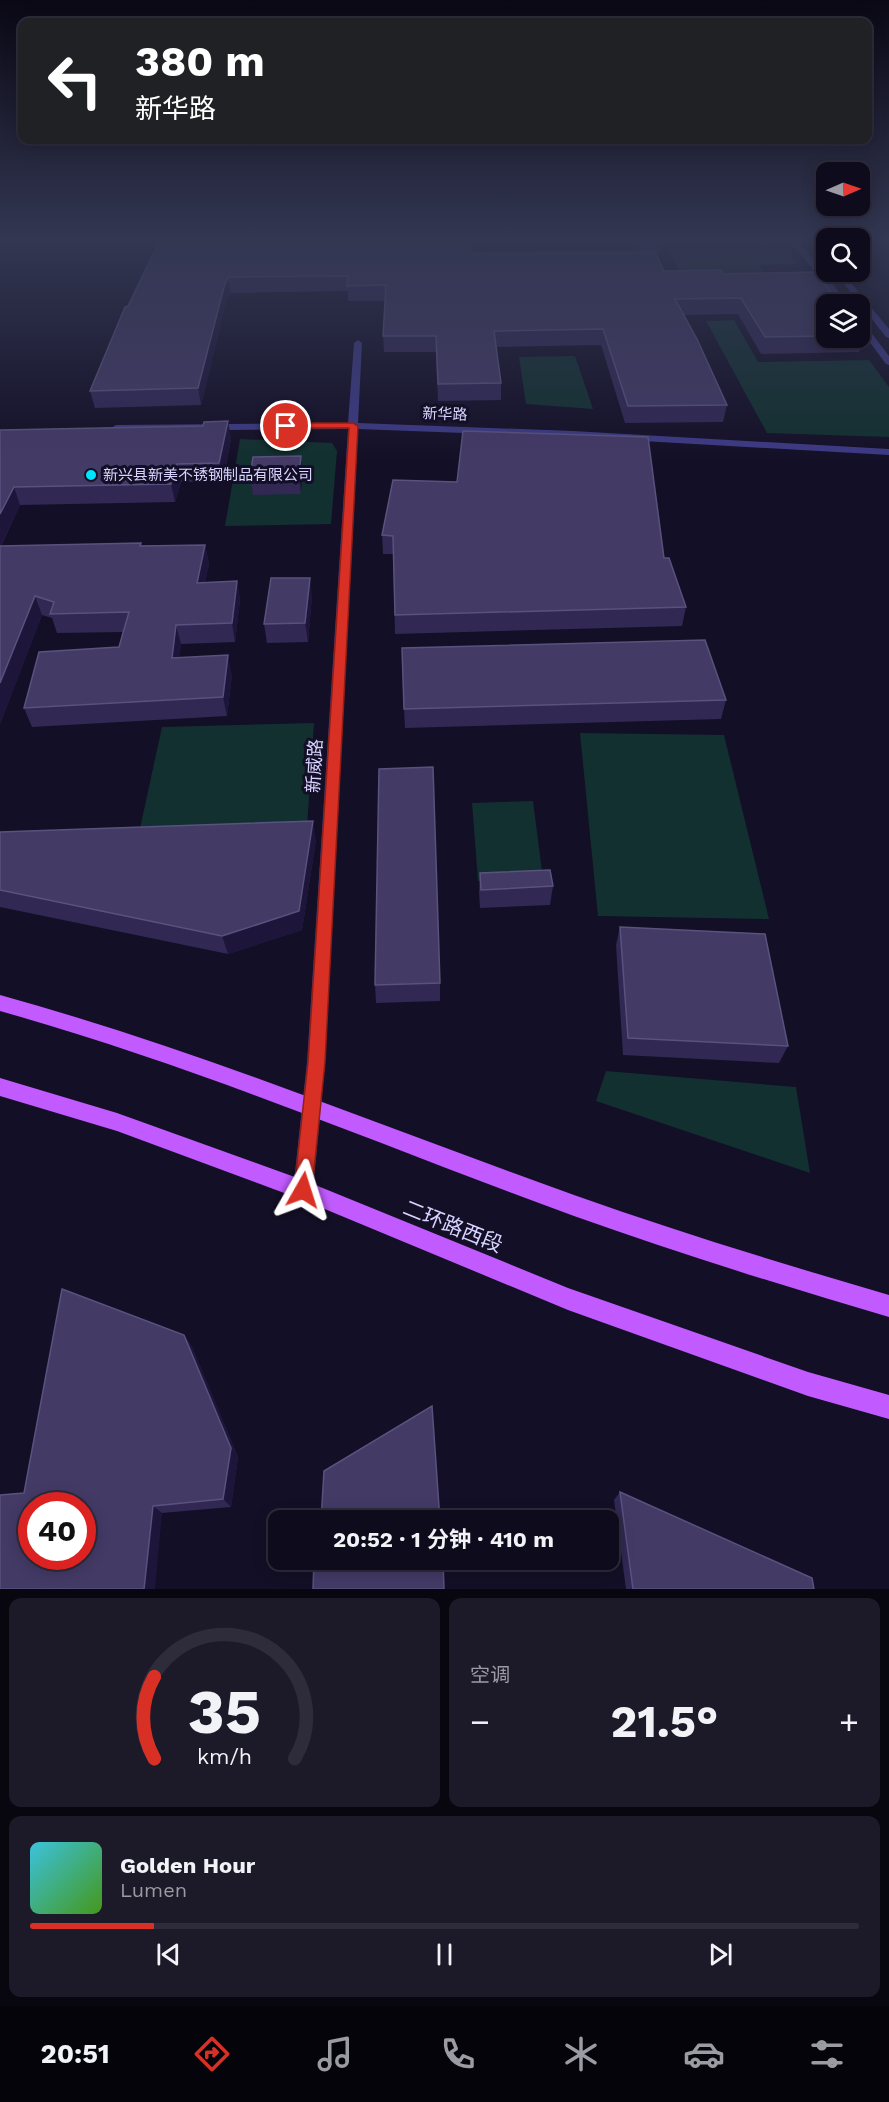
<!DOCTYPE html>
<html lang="zh">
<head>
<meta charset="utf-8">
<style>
  body { margin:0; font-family:"Work Sans","Noto Sans SC",sans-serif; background:#1c1929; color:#f1f3f6; height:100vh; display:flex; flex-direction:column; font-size:22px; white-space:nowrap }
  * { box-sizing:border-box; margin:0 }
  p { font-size:20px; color:#9b9ba3 }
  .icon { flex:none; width:33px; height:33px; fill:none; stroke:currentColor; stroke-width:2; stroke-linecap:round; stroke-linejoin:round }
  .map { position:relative; height:1589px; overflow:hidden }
  .sheet { display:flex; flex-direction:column; gap:9px; padding:9px; background:#08060f; flex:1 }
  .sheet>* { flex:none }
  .hud { position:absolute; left:18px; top:18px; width:854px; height:126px; border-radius:12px; box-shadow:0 3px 15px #0003,0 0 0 2px #2e2b3b; background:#202124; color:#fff; overflow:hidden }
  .needle { width:39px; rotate:88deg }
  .tools { position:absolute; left:816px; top:162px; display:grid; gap:12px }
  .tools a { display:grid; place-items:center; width:54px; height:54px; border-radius:12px; background:#0e0b1c; box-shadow:0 3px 15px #0003,0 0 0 2px #2e2b3b; font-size:30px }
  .speed { position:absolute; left:18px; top:1492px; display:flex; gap:12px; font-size:30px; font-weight:700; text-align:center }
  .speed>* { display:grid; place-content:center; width:78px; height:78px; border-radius:50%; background:#0e0b1c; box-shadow:0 3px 15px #0003,0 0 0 2px #2e2b3b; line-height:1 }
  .speed .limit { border:9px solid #d22; background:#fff; color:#111 }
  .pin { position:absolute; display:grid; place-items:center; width:51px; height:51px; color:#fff; margin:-26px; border:3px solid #fff; border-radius:50%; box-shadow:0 2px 6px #0007 }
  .me { position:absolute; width:66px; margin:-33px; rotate:6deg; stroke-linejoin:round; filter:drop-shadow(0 0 4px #0008) }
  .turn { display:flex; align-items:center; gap:21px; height:126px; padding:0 18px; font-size:27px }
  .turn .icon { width:78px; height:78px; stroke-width:2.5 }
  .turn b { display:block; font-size:42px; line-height:51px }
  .big { font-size:45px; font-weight:700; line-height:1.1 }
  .sheet .widget { flex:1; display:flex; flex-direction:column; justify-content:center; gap:9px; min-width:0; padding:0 21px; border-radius:12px; background:#1c1929 }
  .sheet .dial { align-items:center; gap:0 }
  .dial svg { height:156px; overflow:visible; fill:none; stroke:#2e2b3b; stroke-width:7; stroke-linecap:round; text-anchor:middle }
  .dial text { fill:#f1f3f6; stroke:none }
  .song { display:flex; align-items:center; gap:18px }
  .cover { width:72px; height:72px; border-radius:9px; background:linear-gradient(135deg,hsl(190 70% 55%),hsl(100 70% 35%)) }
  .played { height:6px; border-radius:3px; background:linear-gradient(90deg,#d93025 15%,#2e2b3b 15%) }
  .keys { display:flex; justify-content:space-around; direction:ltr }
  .heat { display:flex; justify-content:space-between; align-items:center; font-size:33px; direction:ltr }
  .sheet .tiles { flex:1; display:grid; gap:9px; grid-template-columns:1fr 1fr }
  .widget:last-child { grid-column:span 2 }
  .trip { position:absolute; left:268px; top:1510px; width:351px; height:60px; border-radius:12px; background:#0e0b1c; box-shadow:0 3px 15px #0003,0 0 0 2px #2e2b3b; font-weight:700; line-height:60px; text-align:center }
  .dock { display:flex; height:96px; justify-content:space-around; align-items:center; background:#06040b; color:#9b9ba3 }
  .dock .icon { width:42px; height:42px }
  .dock .selected { color:#d93025 }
  .dock b { font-size:27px; color:#f1f3f6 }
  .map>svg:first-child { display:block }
</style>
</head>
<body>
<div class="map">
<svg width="889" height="1589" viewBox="0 0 889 1589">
  <rect width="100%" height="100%" fill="#130f26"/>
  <!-- green -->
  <g fill="#12302f">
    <path d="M662 240H781L798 264 759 265 769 281 687 283Z"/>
    <path d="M734 320 758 362 869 360 889 387V437L767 433 706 321Z"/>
    <path d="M575 356 593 409 526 404 519 357Z"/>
    <path d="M240 439 332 443 337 451 331 524 225 526Z"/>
    <path d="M314 723 307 827 139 833 162 727Z"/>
    <path d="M580 733 724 735 769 919 598 916Z"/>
    <path d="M533 801 543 879 478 881 472 803Z"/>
    <path d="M606 1071 796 1087 810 1173 596 1101Z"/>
  </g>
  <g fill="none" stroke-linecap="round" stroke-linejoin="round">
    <!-- tertiary -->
    <g fill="#3d3a85" fill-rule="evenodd">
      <path d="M790 240H798L848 304H840Z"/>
      <path d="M808 240H816L826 253V259H823Z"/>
      <path d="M869 240H889V244Z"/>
      <path d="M835 272H842L889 329V338L886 337Z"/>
      <path d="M860 321 863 322 889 356V365L886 364 860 329Z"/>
      <path d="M358 340 362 343 358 423 573 431 889 449V455L573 437 358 429 325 1062 313 1190 310 1197 303 1200 296 1197 293 1190 307 1062 348 429 116 431 111 428 116 425 348 423 354 343Z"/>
    </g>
    <!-- primary -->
    <g fill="#c25bff" fill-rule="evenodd">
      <path d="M0 995C196 1049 383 1127 574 1195 678 1232 783 1264 889 1295V1317C783 1286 678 1253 574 1216 383 1146 196 1066 0 1011Z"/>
      <path d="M0 1078 117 1113 303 1180 568 1288 808 1372 889 1395V1419L808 1396 568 1310 303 1200 117 1131 0 1096Z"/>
    </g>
  </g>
  <!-- wall -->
  <g fill="#312854">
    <path d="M160 240 472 253 638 252 633 240H661L659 253H655L664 271 723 274 826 304V338H860V330L864 336 859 352 761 354 738 314 683 315 727 405 723 422 625 423 601 345 496 347 501 383V400L438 401 436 352H384L383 336 385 301H348V291L231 293 226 302 201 405 95 408 90 391 128 306Z"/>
    <path d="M203 426 231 439 223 481 181 482 175 502 20 505 1 546 141 543 142 546 205 545 209 564 205 582 237 581 240 600 235 642 181 644 179 657 232 675 227 716 32 727 24 708 119 647 123 632 57 633 52 618 42 615 0 724V430Z"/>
    <path d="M303 474 301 494 253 495 250 477Z"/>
    <path d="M457 482 664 558 686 607 682 626 395 634 393 554H383L382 535Z"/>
    <path d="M312 596 308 642 267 643 264 624Z"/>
    <path d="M726 700 721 719 405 728 404 709Z"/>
    <path d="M0 832 316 840 302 930 228 954 0 907Z"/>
    <path d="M480 873 553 886 550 905 480 908 479 892Z"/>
    <path d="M620 927 788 1046 779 1063 623 1055 616 945Z"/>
    <path d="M440 983V1001L376 1003 375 985Z"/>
    <path d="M184 1335 192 1347 238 1457 231 1507 162 1513 24 1493Z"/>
    <path d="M620 1492 814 1589H626L614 1500Z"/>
  </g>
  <!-- shaded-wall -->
  <g fill="#1d163a">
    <path d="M228 277 231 293 226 302 201 405 198 388 224 287Z"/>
    <path d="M228 421 231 439 223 481 219 463Z"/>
    <path d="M301 456 303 474 301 494 299 476Z"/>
    <path d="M177 464 181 482 175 502 171 484Z"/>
    <path d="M14 487 20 505 0 547V514Z"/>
    <path d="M205 545 209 564 201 602 197 583Z"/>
    <path d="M310 578 312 596 308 642 305 623Z"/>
    <path d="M237 581 240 600 235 642 232 623Z"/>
    <path d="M35 596 42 615 0 724V683Z"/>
    <path d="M176 625 181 644 177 677 172 658Z"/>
    <path d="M228 655 232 675 227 716 223 697Z"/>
    <path d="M313 821 316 840 302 930 228 954 222 936Z"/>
    <path d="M184 1335 192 1347 238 1457 231 1507 223 1499Z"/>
    <path d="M153 1506 162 1513 155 1589H144Z"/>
  </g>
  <!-- building -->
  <g fill="#433a66" stroke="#5a527e" stroke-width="1.5" fill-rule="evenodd">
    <path d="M160 240H470L472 253 655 252 664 271 721 270 723 274 815 272 840 304H826V336L765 337 741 298 675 299 697 339 727 405 628 406 603 329 494 331 501 383 438 384 436 336H383L386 285 347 286 348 276 228 277 224 287 198 388 90 391 125 307 128 306Z"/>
    <path d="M860 330 864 336H860Z"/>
    <path d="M228 421 219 463 177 464 171 484 14 487 0 514V430L203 426 204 422Z"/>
    <path d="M463 431 648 437 664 558H669L686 607 395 615 393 536 382 535 393 480 457 482Z"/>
    <path d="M301 456 299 476 250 477 253 457Z"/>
    <path d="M141 543 140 546 205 545 197 583 237 581 232 623 176 625 172 658 228 655 223 697 24 708 39 652 119 647 129 612 50 614 54 602 35 596 0 683V546Z"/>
    <path d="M271 578H310L305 623 264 624Z"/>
    <path d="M705 640 726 700 404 709 402 648Z"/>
    <path d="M433 767 440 983 375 985 379 769Z"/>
    <path d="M313 821 299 911 222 936 0 890V832Z"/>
    <path d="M550 870 553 886 481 890 480 873Z"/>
    <path d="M620 927 765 934 788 1046 628 1038Z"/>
    <path d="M62 1289 184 1335 231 1448 223 1499 153 1506 144 1589H0V1495L24 1493ZM32 1506H82V1557H32Z"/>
    <path d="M432 1406 440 1521H321L324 1471Z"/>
    <path d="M620 1492 812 1578 814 1589H633Z"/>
    <path d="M314 1560H443L444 1589H313Z"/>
  </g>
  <!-- sky -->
  <linearGradient id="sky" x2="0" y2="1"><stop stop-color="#0a0815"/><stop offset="0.52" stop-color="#333752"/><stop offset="1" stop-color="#333752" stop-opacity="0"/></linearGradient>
  <rect width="889" height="462" fill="url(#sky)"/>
  <!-- route -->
  <path fill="#d93025" stroke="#8d1f18" stroke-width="1.5" d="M286 423H353L358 426 325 1062 312 1190 310 1197 303 1200 297 1197 294 1190 308 1062 349 428H283V424Z"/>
  <!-- markers -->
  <circle fill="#00e5ff" stroke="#130f26" stroke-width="2" cx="91" cy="475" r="6"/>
  <g text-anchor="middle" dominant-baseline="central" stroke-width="6" stroke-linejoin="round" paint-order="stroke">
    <!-- far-street labels -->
    <g font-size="15" fill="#d9d4ff" stroke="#130f26">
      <text transform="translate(445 414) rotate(2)">新华路</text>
    </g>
    <!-- far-poi labels -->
    <g font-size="15" fill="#d9d4ff" stroke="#130f26" text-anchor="start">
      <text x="103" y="475">新兴县新美不锈钢制品有限公司</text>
    </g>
    <!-- street labels -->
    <g font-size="18" fill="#d9d4ff" stroke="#130f26">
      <text transform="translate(314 766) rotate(-87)">新威路</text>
    </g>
    <!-- near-street labels -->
    <g font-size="21" fill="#d9d4ff" stroke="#130f26">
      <text transform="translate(453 1226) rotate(22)">二环路西段</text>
    </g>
  </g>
</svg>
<div class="tools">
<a><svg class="needle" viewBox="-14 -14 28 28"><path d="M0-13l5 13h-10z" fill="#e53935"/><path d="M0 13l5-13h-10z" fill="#9b9ba3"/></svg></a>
<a><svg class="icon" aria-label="search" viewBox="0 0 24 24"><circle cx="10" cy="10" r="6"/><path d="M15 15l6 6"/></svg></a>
<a><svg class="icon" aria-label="layers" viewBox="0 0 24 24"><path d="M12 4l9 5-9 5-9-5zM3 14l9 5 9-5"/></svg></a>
</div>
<div class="speed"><div class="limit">40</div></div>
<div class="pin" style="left:286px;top:426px;background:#d93025"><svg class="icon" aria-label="arrive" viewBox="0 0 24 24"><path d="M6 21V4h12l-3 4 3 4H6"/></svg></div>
<svg class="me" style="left:303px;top:1190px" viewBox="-20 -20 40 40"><path d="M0-17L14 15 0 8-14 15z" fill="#d93025" stroke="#fff" stroke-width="4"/></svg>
<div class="trip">20:52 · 1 分钟 · 410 m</div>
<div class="hud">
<div class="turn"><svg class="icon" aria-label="left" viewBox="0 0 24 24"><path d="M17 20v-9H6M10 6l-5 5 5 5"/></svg><div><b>380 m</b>新华路</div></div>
</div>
</div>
<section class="sheet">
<div class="tiles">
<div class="widget dial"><svg viewBox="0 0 100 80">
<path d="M14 69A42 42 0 1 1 86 69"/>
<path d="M14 69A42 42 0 0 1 14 27" stroke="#d93025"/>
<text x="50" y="56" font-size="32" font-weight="700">35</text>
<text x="50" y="72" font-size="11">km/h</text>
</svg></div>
<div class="widget"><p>空调</p>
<div class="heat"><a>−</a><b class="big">21.5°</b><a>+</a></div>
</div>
<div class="widget">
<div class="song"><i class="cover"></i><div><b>Golden Hour</b><p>Lumen</p></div></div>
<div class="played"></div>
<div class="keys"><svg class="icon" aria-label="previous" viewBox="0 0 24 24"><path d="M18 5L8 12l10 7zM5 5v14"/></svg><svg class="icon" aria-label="pause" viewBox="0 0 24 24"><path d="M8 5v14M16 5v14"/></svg><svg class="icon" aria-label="next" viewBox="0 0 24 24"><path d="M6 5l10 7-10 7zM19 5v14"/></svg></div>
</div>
</div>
</section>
<nav class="dock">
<b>20:51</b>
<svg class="icon selected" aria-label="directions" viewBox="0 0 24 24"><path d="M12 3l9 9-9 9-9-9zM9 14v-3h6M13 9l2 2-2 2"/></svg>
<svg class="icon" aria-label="music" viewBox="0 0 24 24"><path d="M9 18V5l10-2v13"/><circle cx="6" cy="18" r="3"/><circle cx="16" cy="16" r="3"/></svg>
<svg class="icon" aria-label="phone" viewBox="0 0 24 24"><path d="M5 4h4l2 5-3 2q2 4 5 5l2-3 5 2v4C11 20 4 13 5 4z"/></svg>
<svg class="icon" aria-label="climate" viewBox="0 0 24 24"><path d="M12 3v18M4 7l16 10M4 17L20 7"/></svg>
<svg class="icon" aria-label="car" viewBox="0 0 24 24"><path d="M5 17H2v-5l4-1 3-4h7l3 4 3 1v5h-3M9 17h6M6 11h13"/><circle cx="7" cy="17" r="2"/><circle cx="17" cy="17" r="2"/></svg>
<svg class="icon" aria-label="filters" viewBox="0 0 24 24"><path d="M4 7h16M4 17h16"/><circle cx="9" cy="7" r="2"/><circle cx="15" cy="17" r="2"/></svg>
</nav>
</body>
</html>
